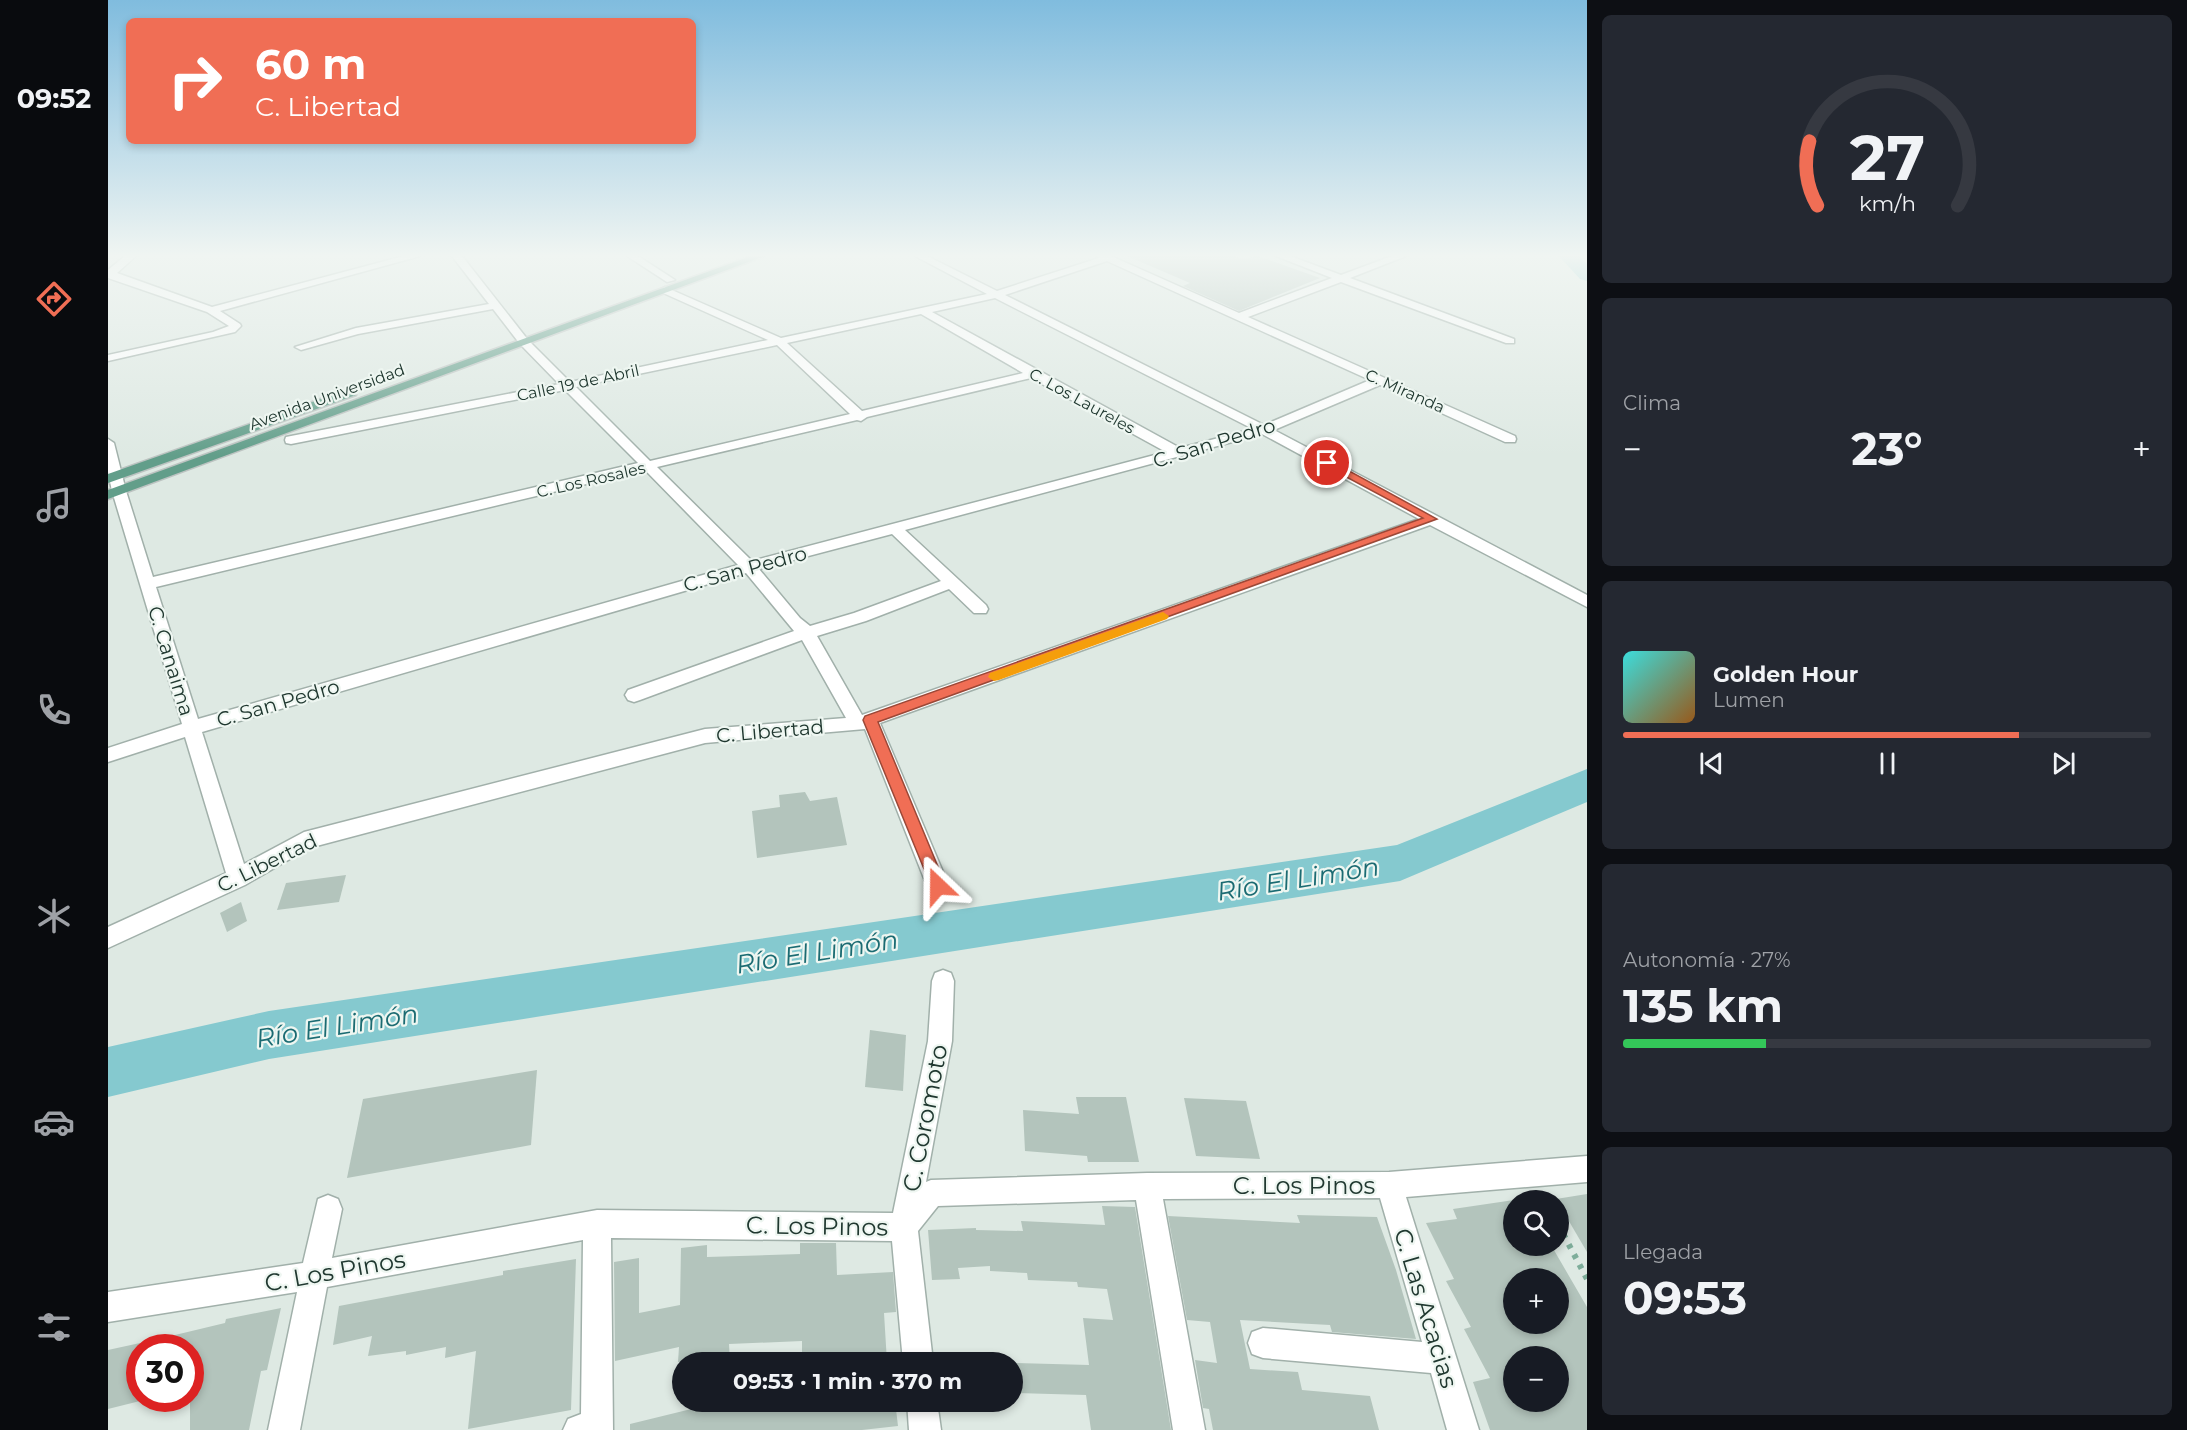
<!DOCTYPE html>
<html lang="es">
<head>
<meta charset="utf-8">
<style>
  body { margin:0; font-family:Montserrat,sans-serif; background:#242831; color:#f1f3f6; height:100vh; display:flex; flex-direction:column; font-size:22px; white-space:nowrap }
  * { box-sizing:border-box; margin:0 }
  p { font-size:20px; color:#9ea1a6 }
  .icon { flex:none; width:33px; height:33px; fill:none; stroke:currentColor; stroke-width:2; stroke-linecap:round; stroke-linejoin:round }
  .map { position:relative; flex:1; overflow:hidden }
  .details { display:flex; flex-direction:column; gap:15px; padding:15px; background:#0d0f14; width:600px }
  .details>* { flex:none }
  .banner { position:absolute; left:18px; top:18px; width:570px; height:126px; border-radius:9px; box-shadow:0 3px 9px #0003; background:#f06e55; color:#fff; overflow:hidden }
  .buttons { position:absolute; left:1395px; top:1190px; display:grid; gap:12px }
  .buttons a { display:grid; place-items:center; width:66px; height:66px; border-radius:50%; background:#171b24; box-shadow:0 3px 9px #0003; font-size:30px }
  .speed { position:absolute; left:18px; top:1334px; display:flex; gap:12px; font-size:30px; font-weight:700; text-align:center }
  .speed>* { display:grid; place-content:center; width:78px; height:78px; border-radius:50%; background:#171b24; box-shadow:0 3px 9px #0003; line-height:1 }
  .speed .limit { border:9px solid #d22; background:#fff; color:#111 }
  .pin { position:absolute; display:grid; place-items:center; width:51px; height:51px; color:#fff; margin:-26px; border:3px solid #fff; border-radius:50%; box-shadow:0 2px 6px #0007 }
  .me { position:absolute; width:66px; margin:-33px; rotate:337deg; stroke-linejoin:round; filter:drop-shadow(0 0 4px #0008) }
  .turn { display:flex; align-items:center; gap:21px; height:126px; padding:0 30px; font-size:27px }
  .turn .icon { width:78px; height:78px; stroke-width:2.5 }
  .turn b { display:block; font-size:42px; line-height:51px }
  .big { font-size:45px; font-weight:700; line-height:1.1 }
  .details .widget { flex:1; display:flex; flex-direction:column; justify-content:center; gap:9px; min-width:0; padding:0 21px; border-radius:9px; background:#242831 }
  .details .dial { align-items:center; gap:0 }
  .dial svg { height:156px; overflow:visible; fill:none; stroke:#363941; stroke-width:7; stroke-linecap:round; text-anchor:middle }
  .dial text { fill:#f1f3f6; stroke:none }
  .song { display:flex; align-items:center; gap:18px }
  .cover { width:72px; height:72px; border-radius:9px; background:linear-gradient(135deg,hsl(180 70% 55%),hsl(30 70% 35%)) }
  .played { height:6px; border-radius:3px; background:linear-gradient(90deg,#f06e55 75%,#363941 75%) }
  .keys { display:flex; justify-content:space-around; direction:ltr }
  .heat { display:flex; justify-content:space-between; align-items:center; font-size:33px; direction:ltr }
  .charge { height:9px; border-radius:4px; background:linear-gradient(90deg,#34c759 27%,#363941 0) }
  .trip { position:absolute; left:564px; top:1352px; width:351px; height:60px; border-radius:30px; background:#171b24; box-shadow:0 3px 9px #0003; font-weight:700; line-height:60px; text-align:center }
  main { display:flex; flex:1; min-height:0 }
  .menu { display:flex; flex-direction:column; width:108px; justify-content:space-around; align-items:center; background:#090b0e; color:#9ea1a6 }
  .menu .icon { width:42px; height:42px }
  .menu .active { color:#f06e55 }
  .menu b { font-size:27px; color:#f1f3f6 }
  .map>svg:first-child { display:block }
</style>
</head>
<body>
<main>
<nav class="menu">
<b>09:52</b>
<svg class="icon active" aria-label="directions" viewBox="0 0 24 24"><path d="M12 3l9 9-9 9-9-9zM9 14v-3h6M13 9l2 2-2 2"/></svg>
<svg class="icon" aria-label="music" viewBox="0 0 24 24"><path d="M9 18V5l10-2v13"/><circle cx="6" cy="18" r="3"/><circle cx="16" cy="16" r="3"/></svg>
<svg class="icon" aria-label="phone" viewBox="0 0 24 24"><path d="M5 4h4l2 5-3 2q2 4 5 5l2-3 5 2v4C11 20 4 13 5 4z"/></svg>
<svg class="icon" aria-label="climate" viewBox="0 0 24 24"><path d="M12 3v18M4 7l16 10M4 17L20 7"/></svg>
<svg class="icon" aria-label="car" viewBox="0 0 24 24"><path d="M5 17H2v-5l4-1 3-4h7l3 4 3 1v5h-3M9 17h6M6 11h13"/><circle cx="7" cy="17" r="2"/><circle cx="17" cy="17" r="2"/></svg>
<svg class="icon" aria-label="filters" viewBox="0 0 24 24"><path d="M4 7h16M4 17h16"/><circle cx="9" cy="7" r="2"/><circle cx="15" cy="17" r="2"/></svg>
</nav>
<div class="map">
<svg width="1479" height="1430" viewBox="0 0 1479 1430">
  <rect width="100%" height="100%" fill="#dee9e3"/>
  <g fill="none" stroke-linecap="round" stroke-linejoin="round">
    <!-- river -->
    <g fill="#85c9cf" fill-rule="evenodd">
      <path d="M1451 256H1471L1479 264V281L1472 279Z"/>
      <path d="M1479 769V802L1292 881 161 1059 0 1097V1047L161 1011 1289 845Z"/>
    </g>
  </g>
  <!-- building -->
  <g fill="#b3c4bc" fill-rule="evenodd">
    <path d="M1019 256H1126L1135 259 1150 256 1212 278 1131 311 1075 286 1082 283Z"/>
    <path d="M697 792 702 801 729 797 739 845 649 858 644 811 672 807 671 795Z"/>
    <path d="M238 875 231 902 169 910 178 883Z"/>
    <path d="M133 902 139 921 119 932 112 913Z"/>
    <path d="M762 1030 798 1035 795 1091 757 1087Z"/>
    <path d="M429 1070 423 1145 239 1178 255 1099Z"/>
    <path d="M968 1097H1018L1031 1162H980L979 1156 917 1151 915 1110 971 1114Z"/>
    <path d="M1076 1098 1138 1101 1152 1159 1088 1156Z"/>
    <path d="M1479 1194V1252L1448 1199Z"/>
    <path d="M1406 1200V1245H1443L1479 1307V1430H1382L1365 1382 1382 1378 1356 1329 1363 1327 1338 1281 1346 1279 1318 1223 1349 1219 1345 1209ZM1406 1278H1450V1323H1406ZM1442 1353 1444 1356H1450V1401H1406V1356H1429Z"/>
    <path d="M994 1206 1027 1207 1063 1430H983L978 1395 904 1393V1363L981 1365 975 1318 1005 1320 999 1289 970 1287 969 1282 920 1280 919 1273 882 1271V1266L850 1268 852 1279 824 1280 820 1230 868 1228V1230L915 1231 913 1221 997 1225Z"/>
    <path d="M1189 1215 1269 1217 1288 1270 1308 1339 1224 1332 1222 1325 1132 1320 1142 1369 1190 1372 1194 1390 1262 1396 1271 1430H1105L1101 1409 1095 1408 1087 1360 1109 1363 1102 1322 1079 1320 1060 1216 1192 1223Z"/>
    <path d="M692 1243H728L729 1275 785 1272 788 1312 776 1313 779 1362H694V1341L621 1344 622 1362H570L571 1347 507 1361 506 1262 531 1258V1313L572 1305 573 1248 599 1245V1257L692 1254Z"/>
    <path d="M468 1259 463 1410 360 1429 368 1351 337 1358 338 1347 298 1355V1351L260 1356 264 1336 225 1345 231 1306 395 1275V1271Z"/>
    <path d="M173 1308 159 1370 153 1371 141 1430H82V1347H42V1341L117 1323 118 1319Z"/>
    <path d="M32 1343V1401L0 1409V1350Z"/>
    <path d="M616 1401H656L657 1410 711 1401H787L790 1426 754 1430H522V1424Z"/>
  </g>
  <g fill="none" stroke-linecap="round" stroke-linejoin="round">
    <!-- street casing -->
    <g stroke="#a1b0aa" stroke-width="3">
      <g id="street">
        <path d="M17 256H28L9 273 104 307 296 256H312L112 311 132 324 133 326 127 332 0 361V355L105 332 121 326 99 312 0 278V270Z"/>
        <path d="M344 256H354L420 340 462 382 660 340 553 292 552 290 557 287 673 338 879 294 807 256H819L889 291 991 258 990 256H1003L1131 313 1224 278 1168 256H1182L1233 275 1284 256H1298L1242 278 1406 339V343H1398L1233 282 1140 317 1407 436 1408 439 1407 442H1397L1272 385 1166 430 1479 595V607L1322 525 772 723 841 886 837 893 830 895 823 893 819 886 757 729 597 743 201 848 137 885 0 948V927L118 873 77 737 0 762V748L74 724 4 491 0 472V439L6 443 18 491 45 577 530 463 457 390 183 444 178 443 177 440 178 437 183 436 451 384 412 344 385 309 250 334 193 350 187 347 248 328 381 304ZM999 261 1262 380 1156 425 897 295ZM887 298 1145 429 1072 448 824 312ZM813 314 915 373 754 411 679 343ZM669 345 742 414 542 461 468 387ZM923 378 1058 452 644 561 549 467 749 420 753 421 759 417ZM1154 434 1311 519 754 715 709 636 758 621 841 589 866 613H878L880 609 878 605 797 530ZM537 470 630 565 90 719 48 587ZM784 534 833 581 746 613 702 626 692 618 651 569ZM638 573 686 631 520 690 517 695 520 700 526 702 532 700 694 640 738 718 597 729 196 832 136 864 94 732Z"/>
        <path d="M519 256H530L567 280 559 282Z"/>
        <path d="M835 970 843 973 846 981 844 1041 818 1182 823 1180 1039 1173 1281 1172 1479 1156V1182L1298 1197 1371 1430H1339L1323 1373 1155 1358 1144 1354 1140 1343 1144 1332 1155 1328 1314 1342 1272 1198 1055 1199 1097 1430H1065L1028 1200 830 1206 810 1231 825 1362H795L784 1241 503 1238 505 1430H455L460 1419 473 1414 475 1240 219 1287 192 1430H160L189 1292 0 1322V1292L195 1263 210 1199 220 1195 230 1199 234 1209 224 1258 489 1210 785 1213 820 1041 824 981 827 973Z"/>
        <path d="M799 1401H829L833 1430H801Z"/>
      </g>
    </g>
    <!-- primary casing -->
    <g stroke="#bcc3c1" stroke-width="3">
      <g id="primary">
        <path d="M643 256H657L0 499V490Z"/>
        <path d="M244 388 248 389V395L0 483V474Z"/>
      </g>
    </g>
    <!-- path -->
    <path stroke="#7ead9a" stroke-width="6" stroke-dasharray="4.5 7" stroke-linecap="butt" d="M1450 1224 1479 1279"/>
    <!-- street -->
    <use href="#street" fill="#fff" fill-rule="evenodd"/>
    <!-- primary -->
    <use href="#primary" fill="#629e8a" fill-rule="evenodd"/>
  </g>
  <!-- sky -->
  <linearGradient id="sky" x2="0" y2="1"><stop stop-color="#80bcde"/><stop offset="0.56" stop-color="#f0f5f2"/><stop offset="1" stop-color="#f0f5f2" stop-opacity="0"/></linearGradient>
  <rect width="1479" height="456" fill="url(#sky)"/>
  <!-- route -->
  <path fill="#f06e55" stroke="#9c4837" stroke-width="1.5" d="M1216 461H1223L1329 519 770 722 838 886 836 891 830 893 825 891 755 720 757 716 1315 518 1216 465Z"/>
  <!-- slow -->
  <path fill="#f59e0b" d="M1055 612 1061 616 1059 619 891 680 886 681 880 677 882 673Z"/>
  <g text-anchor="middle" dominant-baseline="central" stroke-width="4.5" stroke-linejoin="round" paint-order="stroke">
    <!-- far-street labels -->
    <g font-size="16" fill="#203830" stroke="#eef6f1">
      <text transform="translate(470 383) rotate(-12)">Calle 19 de Abril</text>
      <text transform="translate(1297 391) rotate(24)">C. Miranda</text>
      <text transform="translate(219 397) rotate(-20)">Avenida Universidad</text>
      <text transform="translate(974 401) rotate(29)">C. Los Laureles</text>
      <text transform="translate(483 480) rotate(-13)">C. Los Rosales</text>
    </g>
    <!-- street labels -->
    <g font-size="20" fill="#203830" stroke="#eef6f1">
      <text transform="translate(1106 443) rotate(-17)">C. San Pedro</text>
      <text transform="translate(637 569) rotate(-15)">C. San Pedro</text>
      <text transform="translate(63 661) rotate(73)">C. Canaima</text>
      <text transform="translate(170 703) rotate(-16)">C. San Pedro</text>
      <text transform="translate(662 731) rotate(-5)">C. Libertad</text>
      <text transform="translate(159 863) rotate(-26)">C. Libertad</text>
    </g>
    <!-- near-street labels -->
    <g font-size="24" fill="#203830" stroke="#eef6f1">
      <text transform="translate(817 1118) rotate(-79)">C. Coromoto</text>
      <text x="1196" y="1185">C. Los Pinos</text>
      <text transform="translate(709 1226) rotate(1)">C. Los Pinos</text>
      <text transform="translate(227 1271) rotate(-10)">C. Los Pinos</text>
      <text transform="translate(1318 1308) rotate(73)">C. Las Acacias</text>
    </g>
    <!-- near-water labels -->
    <g font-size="26" font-style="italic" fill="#1b6b72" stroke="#eef6f1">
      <text transform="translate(1190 879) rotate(-9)">Río El Limón</text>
      <text transform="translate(709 952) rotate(-9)">Río El Limón</text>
      <text transform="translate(229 1026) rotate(-9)">Río El Limón</text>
    </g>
  </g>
</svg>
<div class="buttons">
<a><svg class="icon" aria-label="search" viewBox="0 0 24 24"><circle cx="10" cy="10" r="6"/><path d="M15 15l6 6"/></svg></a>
<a>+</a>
<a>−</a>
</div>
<div class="speed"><div class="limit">30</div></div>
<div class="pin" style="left:1219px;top:463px;background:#d93025"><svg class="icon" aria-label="arrive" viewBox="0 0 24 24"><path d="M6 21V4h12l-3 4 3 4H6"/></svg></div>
<svg class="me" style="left:830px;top:886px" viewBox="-20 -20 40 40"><path d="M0-17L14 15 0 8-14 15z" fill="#f06e55" stroke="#fff" stroke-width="4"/></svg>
<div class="trip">09:53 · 1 min · 370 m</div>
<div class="banner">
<div class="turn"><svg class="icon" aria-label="right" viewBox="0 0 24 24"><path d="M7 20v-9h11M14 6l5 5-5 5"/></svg><div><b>60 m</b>C. Libertad</div></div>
</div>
</div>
<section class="details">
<div class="widget dial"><svg viewBox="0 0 100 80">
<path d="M14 69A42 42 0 1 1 86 69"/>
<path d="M14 69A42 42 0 0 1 10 36" stroke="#f06e55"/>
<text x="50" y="56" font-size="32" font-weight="700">27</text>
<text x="50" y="72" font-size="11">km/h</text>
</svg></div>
<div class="widget"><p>Clima</p>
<div class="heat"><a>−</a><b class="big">23°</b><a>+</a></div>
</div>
<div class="widget">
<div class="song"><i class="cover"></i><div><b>Golden Hour</b><p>Lumen</p></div></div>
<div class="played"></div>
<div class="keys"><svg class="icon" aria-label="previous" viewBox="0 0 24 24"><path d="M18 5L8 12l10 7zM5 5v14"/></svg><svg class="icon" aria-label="pause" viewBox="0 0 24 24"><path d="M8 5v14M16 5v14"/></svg><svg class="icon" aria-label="next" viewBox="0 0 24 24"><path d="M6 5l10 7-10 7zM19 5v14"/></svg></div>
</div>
<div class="widget"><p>Autonomía · 27%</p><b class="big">135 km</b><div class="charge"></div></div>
<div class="widget"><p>Llegada</p><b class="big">09:53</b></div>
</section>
</main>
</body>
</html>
